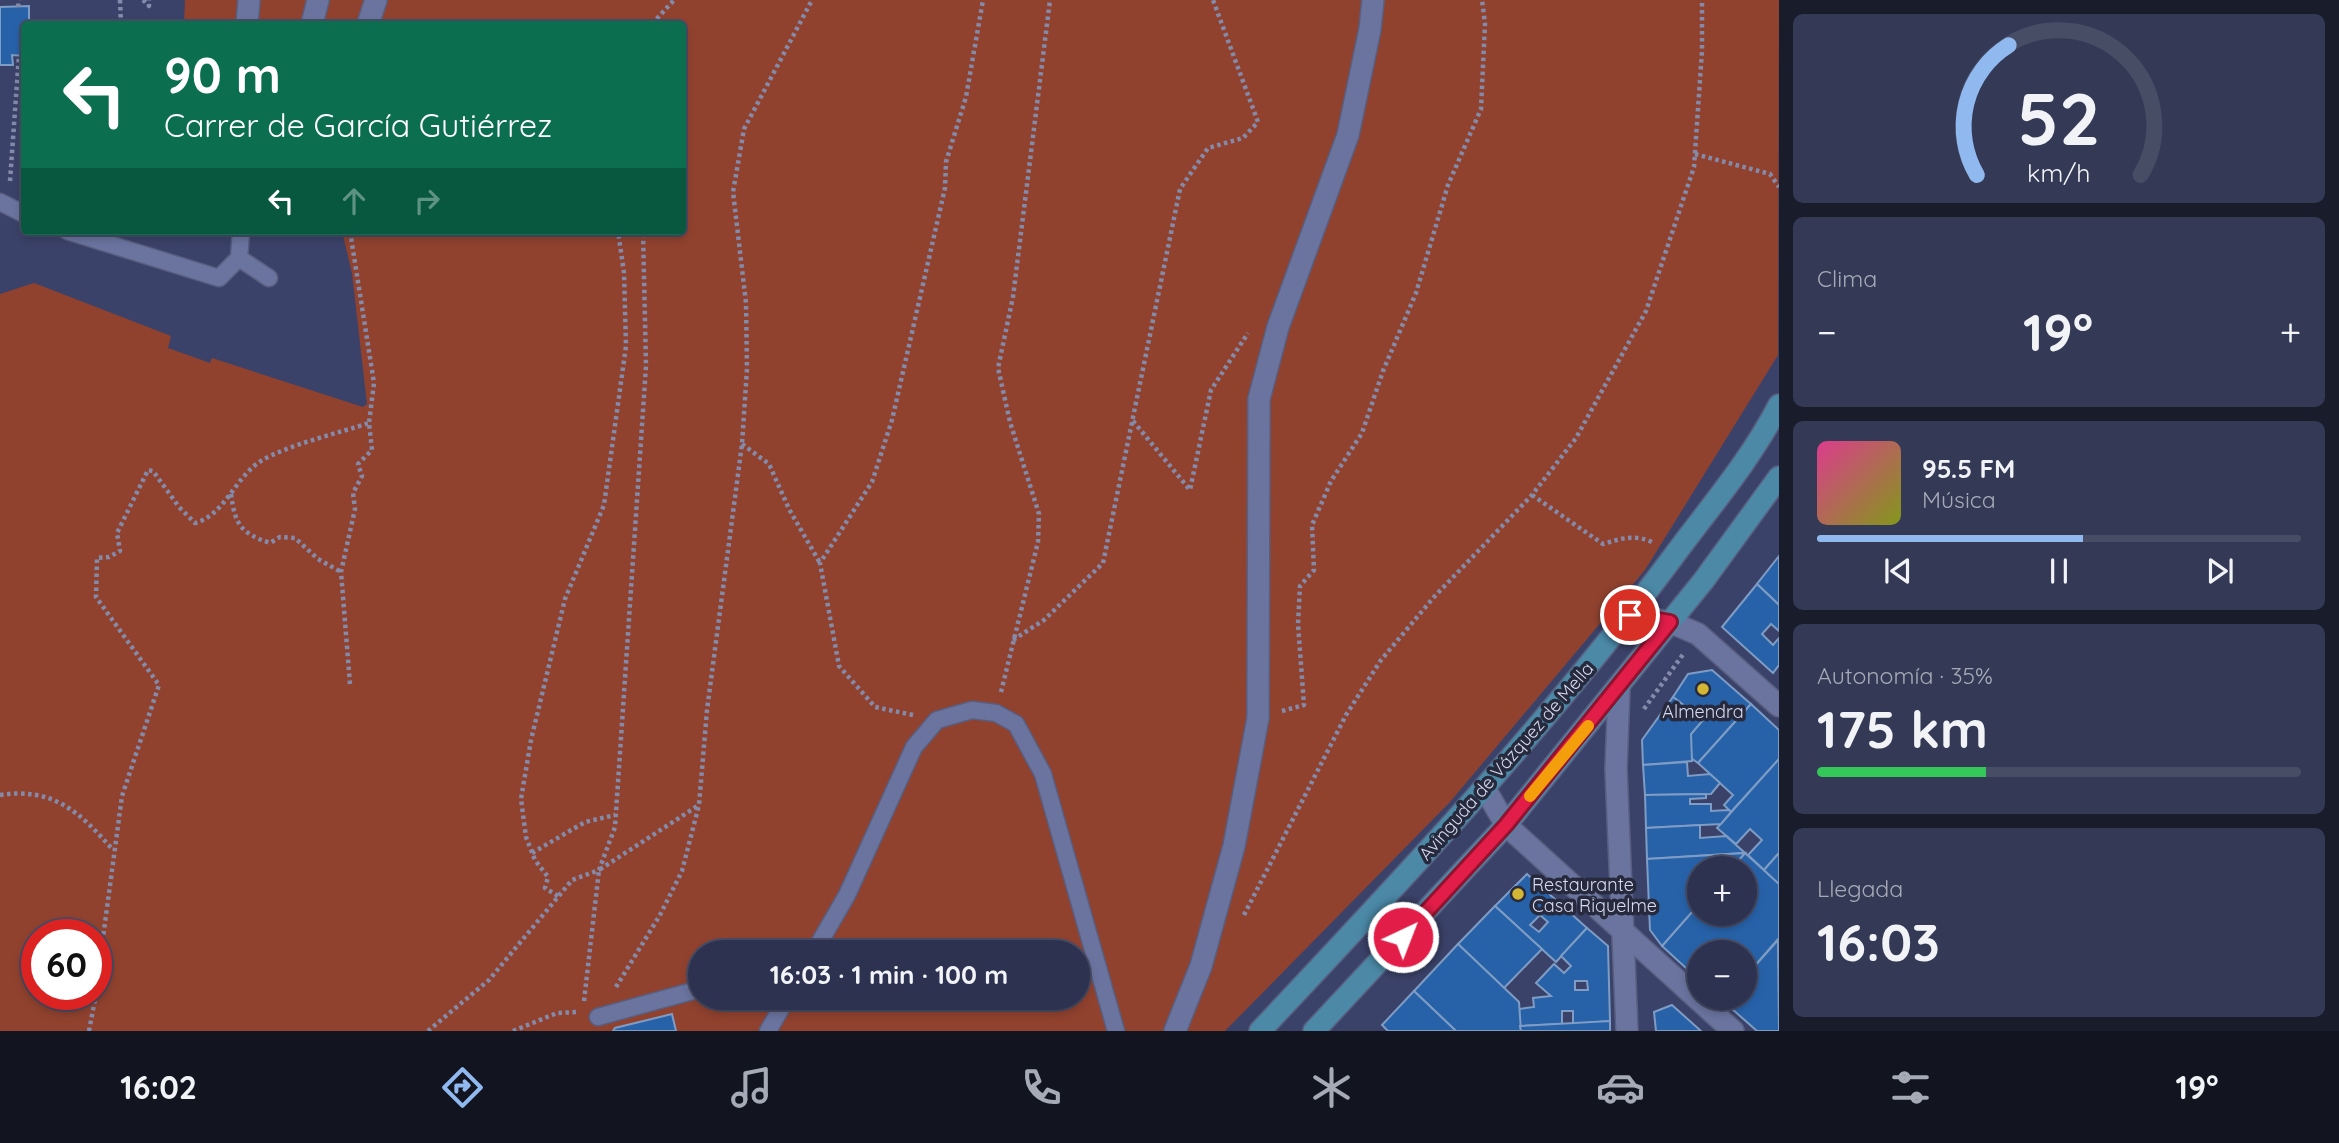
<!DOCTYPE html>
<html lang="es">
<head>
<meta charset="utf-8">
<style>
  body { margin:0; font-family:Quicksand,sans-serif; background:#343a56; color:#f1f3f6; height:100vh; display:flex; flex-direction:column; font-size:26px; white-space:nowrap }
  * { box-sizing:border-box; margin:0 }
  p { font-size:23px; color:#a6aab7 }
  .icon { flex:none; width:38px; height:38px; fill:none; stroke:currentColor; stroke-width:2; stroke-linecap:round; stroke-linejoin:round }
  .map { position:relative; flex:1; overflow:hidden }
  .side { display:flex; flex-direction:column; gap:14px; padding:14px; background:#181c2b; width:560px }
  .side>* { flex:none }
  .banner { position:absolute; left:21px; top:21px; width:665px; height:214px; border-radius:7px; box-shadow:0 4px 10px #0003,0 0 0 2px #484d66; background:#0b6e4f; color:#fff; overflow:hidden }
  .buttons { position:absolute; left:1687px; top:856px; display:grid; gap:14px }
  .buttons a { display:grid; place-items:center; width:70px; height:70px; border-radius:50%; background:#2c324f; box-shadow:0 4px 10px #0003,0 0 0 2px #484d66; font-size:35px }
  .speed { position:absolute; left:21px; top:919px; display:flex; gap:14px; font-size:35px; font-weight:700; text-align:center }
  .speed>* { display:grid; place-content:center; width:91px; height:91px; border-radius:50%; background:#2c324f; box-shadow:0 4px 10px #0003,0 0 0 2px #484d66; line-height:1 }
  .speed .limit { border:10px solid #d22; background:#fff; color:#111 }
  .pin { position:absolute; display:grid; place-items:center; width:60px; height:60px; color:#fff; margin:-30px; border:4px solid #fff; border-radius:50%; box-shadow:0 2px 7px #0007 }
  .me { position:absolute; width:77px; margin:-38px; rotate:43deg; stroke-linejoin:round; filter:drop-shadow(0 0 5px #0008) }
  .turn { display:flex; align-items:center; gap:24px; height:147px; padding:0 28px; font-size:32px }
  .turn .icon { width:91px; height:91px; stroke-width:2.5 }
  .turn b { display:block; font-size:49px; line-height:60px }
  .lanes { display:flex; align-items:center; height:66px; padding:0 28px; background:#0003; justify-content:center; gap:35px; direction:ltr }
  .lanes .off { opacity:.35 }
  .big { font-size:52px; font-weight:800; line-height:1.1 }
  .side .card { flex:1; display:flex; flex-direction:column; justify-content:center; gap:10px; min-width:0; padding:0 24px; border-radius:10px; background:#343a56 }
  .side .dial { align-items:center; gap:0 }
  .dial svg { height:182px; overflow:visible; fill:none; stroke:#484d66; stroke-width:7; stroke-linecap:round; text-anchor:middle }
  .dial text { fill:#f1f3f6; stroke:none }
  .song { display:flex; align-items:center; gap:21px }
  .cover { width:84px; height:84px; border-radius:10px; background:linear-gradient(135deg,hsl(330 70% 55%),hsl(70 70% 35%)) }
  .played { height:7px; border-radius:4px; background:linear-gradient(90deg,#90b9f0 55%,#484d66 55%) }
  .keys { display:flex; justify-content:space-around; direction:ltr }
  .heat { display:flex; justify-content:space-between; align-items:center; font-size:38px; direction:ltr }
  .charge { height:10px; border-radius:5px; background:linear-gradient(90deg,#34c759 35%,#484d66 0) }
  .trip { position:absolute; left:688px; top:940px; width:402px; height:70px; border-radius:35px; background:#2c324f; box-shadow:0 4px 10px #0003,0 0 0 2px #484d66; font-weight:800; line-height:70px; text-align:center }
  .tab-bar { display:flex; height:112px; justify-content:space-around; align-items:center; background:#121420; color:#a6aab7 }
  .tab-bar .icon { width:49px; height:49px }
  .tab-bar .selected { color:#90b9f0 }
  .tab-bar b { font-size:32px; color:#f1f3f6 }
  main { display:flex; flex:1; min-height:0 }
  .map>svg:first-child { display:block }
</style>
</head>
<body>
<main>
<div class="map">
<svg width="1779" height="1031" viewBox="0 0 1779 1031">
  <rect width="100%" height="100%" fill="#3b4269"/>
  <!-- green -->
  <path fill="#91422f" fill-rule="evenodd" d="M185 0H1779L1778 355 1645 570 1450 802 1225 1031H0V294L34 283 171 336 168 348 210 363 212 358 363 407 367 404 352 273 342 231H682V24H184ZM37 934H96V994H37ZM700 952H1078V998H700Z"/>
  <!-- building -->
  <g fill="#2762a9" stroke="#7e9cc4" stroke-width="2" fill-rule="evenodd">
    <path d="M29 6V24H24V56L12 55 13 65H0V7Z"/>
    <path d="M1779 556V605L1757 584Z"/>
    <path d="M1757 584 1779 605V631L1771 624 1762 634 1773 645 1779 638V665L1773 673 1722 627Z"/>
    <path d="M1712 670 1751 704 1698 763 1691 758V734L1703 720 1673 697 1688 674Z"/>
    <path d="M1673 697 1703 720 1691 734 1692 761 1643 765 1642 740Z"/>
    <path d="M1751 704 1779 730V759L1731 812 1724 805 1733 795 1698 763Z"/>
    <path d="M1779 759V853L1764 870 1748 855 1762 840 1750 829 1736 844 1717 828Z"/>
    <path d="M1687 762 1688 776 1710 774 1720 783 1711 794 1645 795 1643 765Z"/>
    <path d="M1706 794V798L1690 799V804H1711V811L1729 810 1731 812 1721 824 1646 828 1645 795Z"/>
    <path d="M1700 825V838L1726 836 1745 853 1647 859 1646 828Z"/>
    <path d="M1745 853 1779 884V938L1745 977V952H1699V980L1662 946 1699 904V914H1745V907L1752 899 1745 893V868H1732Z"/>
    <path d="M1745 853 1732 868H1699V904L1662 946 1650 930 1647 859Z"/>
    <path d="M1779 853V884L1764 870Z"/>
    <path d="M1527 874 1587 928 1556 962 1495 906ZM1540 915 1548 922 1539 932 1530 925Z"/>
    <path d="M1495 906 1542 949 1504 988 1458 944Z"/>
    <path d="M1587 928 1608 946 1610 1021 1573 1024V1011H1562V1024L1520 1026 1519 1009 1534 1007 1533 998 1551 996 1536 983 1554 964 1564 973 1571 966 1561 956ZM1575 981H1587L1588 990H1575Z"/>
    <path d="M1778 940 1779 1031H1757L1723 1001 1726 998H1745V977Z"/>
    <path d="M1458 944 1519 1002 1521 1031H1456L1414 991Z"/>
    <path d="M1414 991 1456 1031H1388L1382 1025Z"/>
    <path d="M1672 1005 1701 1031H1656L1654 1012Z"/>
    <path d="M672 1014 676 1031H613L615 1028Z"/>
    <path d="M1610 1021V1031H1521L1520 1026Z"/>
  </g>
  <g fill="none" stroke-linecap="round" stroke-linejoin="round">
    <!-- service casing -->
    <g stroke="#585e7f" stroke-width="19">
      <g id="service">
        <path d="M0 202 24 214"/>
        <path d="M67 231 219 278 239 258 241 231"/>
        <path d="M239 258 269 278"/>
        <path d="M814 952 847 895 914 747 937 720 972 710 996 713 1016 724 1043 774 1116 1031"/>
        <path d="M598 1017 700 989"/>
        <path d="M768 1031 787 998"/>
      </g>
    </g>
    <!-- minor casing -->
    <g stroke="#585e7f" stroke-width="24">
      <g id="minor">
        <path d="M247 24 249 0"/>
        <path d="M312 24 318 0"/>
        <path d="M368 24 376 0"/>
        <path d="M1630 615 1670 622 1698 634 1779 706"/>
        <path d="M1619 689 1616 769 1627 1031"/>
        <path d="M1485 789 1506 825 1733 1031"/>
        <path d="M1175 1031 1201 966 1234 846 1258 718 1259 399 1278 327 1348 135 1370 29 1373 0"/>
      </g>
    </g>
    <!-- primary casing -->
    <g stroke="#585e7f" stroke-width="24">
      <g id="primary">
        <path d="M1260 1031C1404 878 1547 726 1673 557 1710 507 1750 461 1779 405"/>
        <path d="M1314 1031 1506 825 1704 580 1779 477"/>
      </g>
    </g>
    <!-- path -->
    <g stroke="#848baa" stroke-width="4.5" stroke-dasharray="3.5 3.5" stroke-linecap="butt">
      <path d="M120 0 121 24"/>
      <path d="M143 0 149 6V0"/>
      <path d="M18 7 19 0"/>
      <path d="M652 24 674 0"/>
      <path d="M1695 154 1770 174 1779 187"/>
      <path d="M10 181 19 55"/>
      <path d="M1133 421 1190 490 1211 390 1248 333"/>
      <path d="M742 444 769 464 789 509 820 563"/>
      <path d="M231 494C235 524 240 533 270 543L280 537 295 538 318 559 341 572"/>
      <path d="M1532 495 1603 544C1622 538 1636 534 1654 543"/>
      <path d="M1013 640 1044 620 1103 563 1180 189 1208 148 1243 138 1258 122 1213 0"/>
      <path d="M350 684 341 572 355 509 353 493 362 476 358 464 372 450 369 423 374 383 350 231"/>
      <path d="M1001 692 1038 542 1039 514 1010 422 998 368 1013 297 1050 0"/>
      <path d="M1644 709 1684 653"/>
      <path d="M1282 711 1304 705 1298 624 1300 586 1314 570 1312 525 1331 481 1362 433 1383 371 1416 293 1448 185 1481 109 1485 24 1482 0"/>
      <path d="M913 715 875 707 839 666 820 563 872 482 892 420 945 188 946 162 966 97 983 0"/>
      <path d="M0 795C53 787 80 812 113 850"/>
      <path d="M532 853 585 822 615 815"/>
      <path d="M558 896 545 888 548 877 535 860 526 837 521 799 531 740 565 599 604 505 626 346 624 273 618 231"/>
      <path d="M1244 915 1346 715 1381 660 1434 597 1532 495 1576 438 1646 311 1694 167 1702 51V0"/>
      <path d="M616 987 660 915 682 871 699 805 707 710 742 444 747 369 746 303 733 192 744 129 812 0"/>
      <path d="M96 990 122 796 159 685 96 597 97 558 109 557 120 551 117 533 148 470 153 471 179 507 195 523C225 515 235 477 261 461 287 445 339 433 369 423"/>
      <path d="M584 1001 599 870 699 805"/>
      <path d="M89 1031 96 994"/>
      <path d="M428 1031 489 980 572 880 599 870 615 827 646 366 643 231"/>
      <path d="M513 1031 557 1013 578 1012"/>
    </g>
    <!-- service -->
    <use href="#service" stroke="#6b749f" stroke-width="16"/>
    <!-- minor -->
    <use href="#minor" stroke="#6b749f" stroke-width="21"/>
    <!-- primary -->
    <use href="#primary" stroke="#4b89a7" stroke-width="21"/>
  </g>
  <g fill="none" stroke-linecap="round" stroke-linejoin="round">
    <!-- route casing -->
    <g stroke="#92132f" stroke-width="18">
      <path id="route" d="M1403 937 1506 825 1670 622 1630 615"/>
    </g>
    <!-- route -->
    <use href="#route" stroke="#e11d48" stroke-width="12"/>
    <!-- slow -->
    <path stroke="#f59e0b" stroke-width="12" d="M1530 796 1588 726"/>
  </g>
  <!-- markers -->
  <g fill="#d4b635" stroke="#272a3d" stroke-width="2.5">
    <circle cx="1703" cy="689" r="7"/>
    <circle cx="1518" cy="894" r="7"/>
  </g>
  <g text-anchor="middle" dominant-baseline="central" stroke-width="7" stroke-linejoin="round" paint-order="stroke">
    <!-- poi labels -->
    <g font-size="18" fill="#d5dbf3" stroke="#272a3d">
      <text x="1703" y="711">Almendra</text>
      <text x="1532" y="884" text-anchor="start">Restaurante<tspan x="1532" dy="21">Casa Riquelme</tspan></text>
    </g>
    <!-- street labels -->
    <g font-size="18" fill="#d5dbf3" stroke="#272a3d">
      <text transform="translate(1506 761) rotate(-49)">Avinguda de Vázquez de Mella</text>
    </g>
  </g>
</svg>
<div class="buttons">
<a>+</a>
<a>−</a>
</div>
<div class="speed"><div class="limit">60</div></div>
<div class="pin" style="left:1630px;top:615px;background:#d93025"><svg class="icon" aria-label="arrive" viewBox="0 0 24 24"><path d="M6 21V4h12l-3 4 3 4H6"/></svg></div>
<svg class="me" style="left:1403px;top:937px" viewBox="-20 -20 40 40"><circle r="17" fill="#e11d48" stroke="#fff" stroke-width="3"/><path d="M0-11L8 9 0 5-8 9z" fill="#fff"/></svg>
<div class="trip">16:03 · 1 min · 100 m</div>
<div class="banner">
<div class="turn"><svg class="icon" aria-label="left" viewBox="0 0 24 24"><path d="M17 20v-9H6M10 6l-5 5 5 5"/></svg><div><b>90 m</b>Carrer de García Gutiérrez</div></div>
<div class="lanes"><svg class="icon" aria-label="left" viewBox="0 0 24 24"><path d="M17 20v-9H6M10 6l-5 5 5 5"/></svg><svg class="icon off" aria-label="ahead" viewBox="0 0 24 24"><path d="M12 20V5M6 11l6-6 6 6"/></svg><svg class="icon off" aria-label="right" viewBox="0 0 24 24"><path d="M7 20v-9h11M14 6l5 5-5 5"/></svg></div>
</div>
</div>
<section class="side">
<div class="card dial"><svg viewBox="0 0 100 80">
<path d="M14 69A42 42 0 1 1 86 69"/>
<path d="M14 69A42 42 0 0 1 28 12" stroke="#90b9f0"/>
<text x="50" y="56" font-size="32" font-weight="700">52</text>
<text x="50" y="72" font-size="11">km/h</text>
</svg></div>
<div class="card"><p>Clima</p>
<div class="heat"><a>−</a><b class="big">19°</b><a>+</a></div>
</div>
<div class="card">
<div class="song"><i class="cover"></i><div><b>95.5 FM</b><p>Música</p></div></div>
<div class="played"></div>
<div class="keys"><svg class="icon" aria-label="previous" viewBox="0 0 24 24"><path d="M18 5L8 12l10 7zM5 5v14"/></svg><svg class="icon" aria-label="pause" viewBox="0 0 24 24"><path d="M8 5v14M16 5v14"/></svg><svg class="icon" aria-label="next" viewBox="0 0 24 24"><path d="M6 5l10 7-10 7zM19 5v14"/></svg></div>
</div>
<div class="card"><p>Autonomía · 35%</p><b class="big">175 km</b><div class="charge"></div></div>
<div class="card"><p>Llegada</p><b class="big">16:03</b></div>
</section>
</main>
<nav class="tab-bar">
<b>16:02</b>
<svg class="icon selected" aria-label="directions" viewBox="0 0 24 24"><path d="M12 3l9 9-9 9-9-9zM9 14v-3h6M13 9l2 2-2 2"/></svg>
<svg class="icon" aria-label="music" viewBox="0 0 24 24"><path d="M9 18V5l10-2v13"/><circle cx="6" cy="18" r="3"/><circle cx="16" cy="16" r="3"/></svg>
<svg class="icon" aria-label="phone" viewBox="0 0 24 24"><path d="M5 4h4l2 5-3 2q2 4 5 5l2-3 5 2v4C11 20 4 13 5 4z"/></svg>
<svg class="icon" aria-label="climate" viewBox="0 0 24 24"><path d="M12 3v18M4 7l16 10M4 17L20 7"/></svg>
<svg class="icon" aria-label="car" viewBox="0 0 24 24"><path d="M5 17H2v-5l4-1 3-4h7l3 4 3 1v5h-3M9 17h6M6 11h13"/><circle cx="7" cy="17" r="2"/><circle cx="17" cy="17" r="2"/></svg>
<svg class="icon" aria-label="filters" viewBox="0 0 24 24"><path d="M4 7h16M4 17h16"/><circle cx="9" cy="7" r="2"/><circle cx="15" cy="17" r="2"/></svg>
<b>19°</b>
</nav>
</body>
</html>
